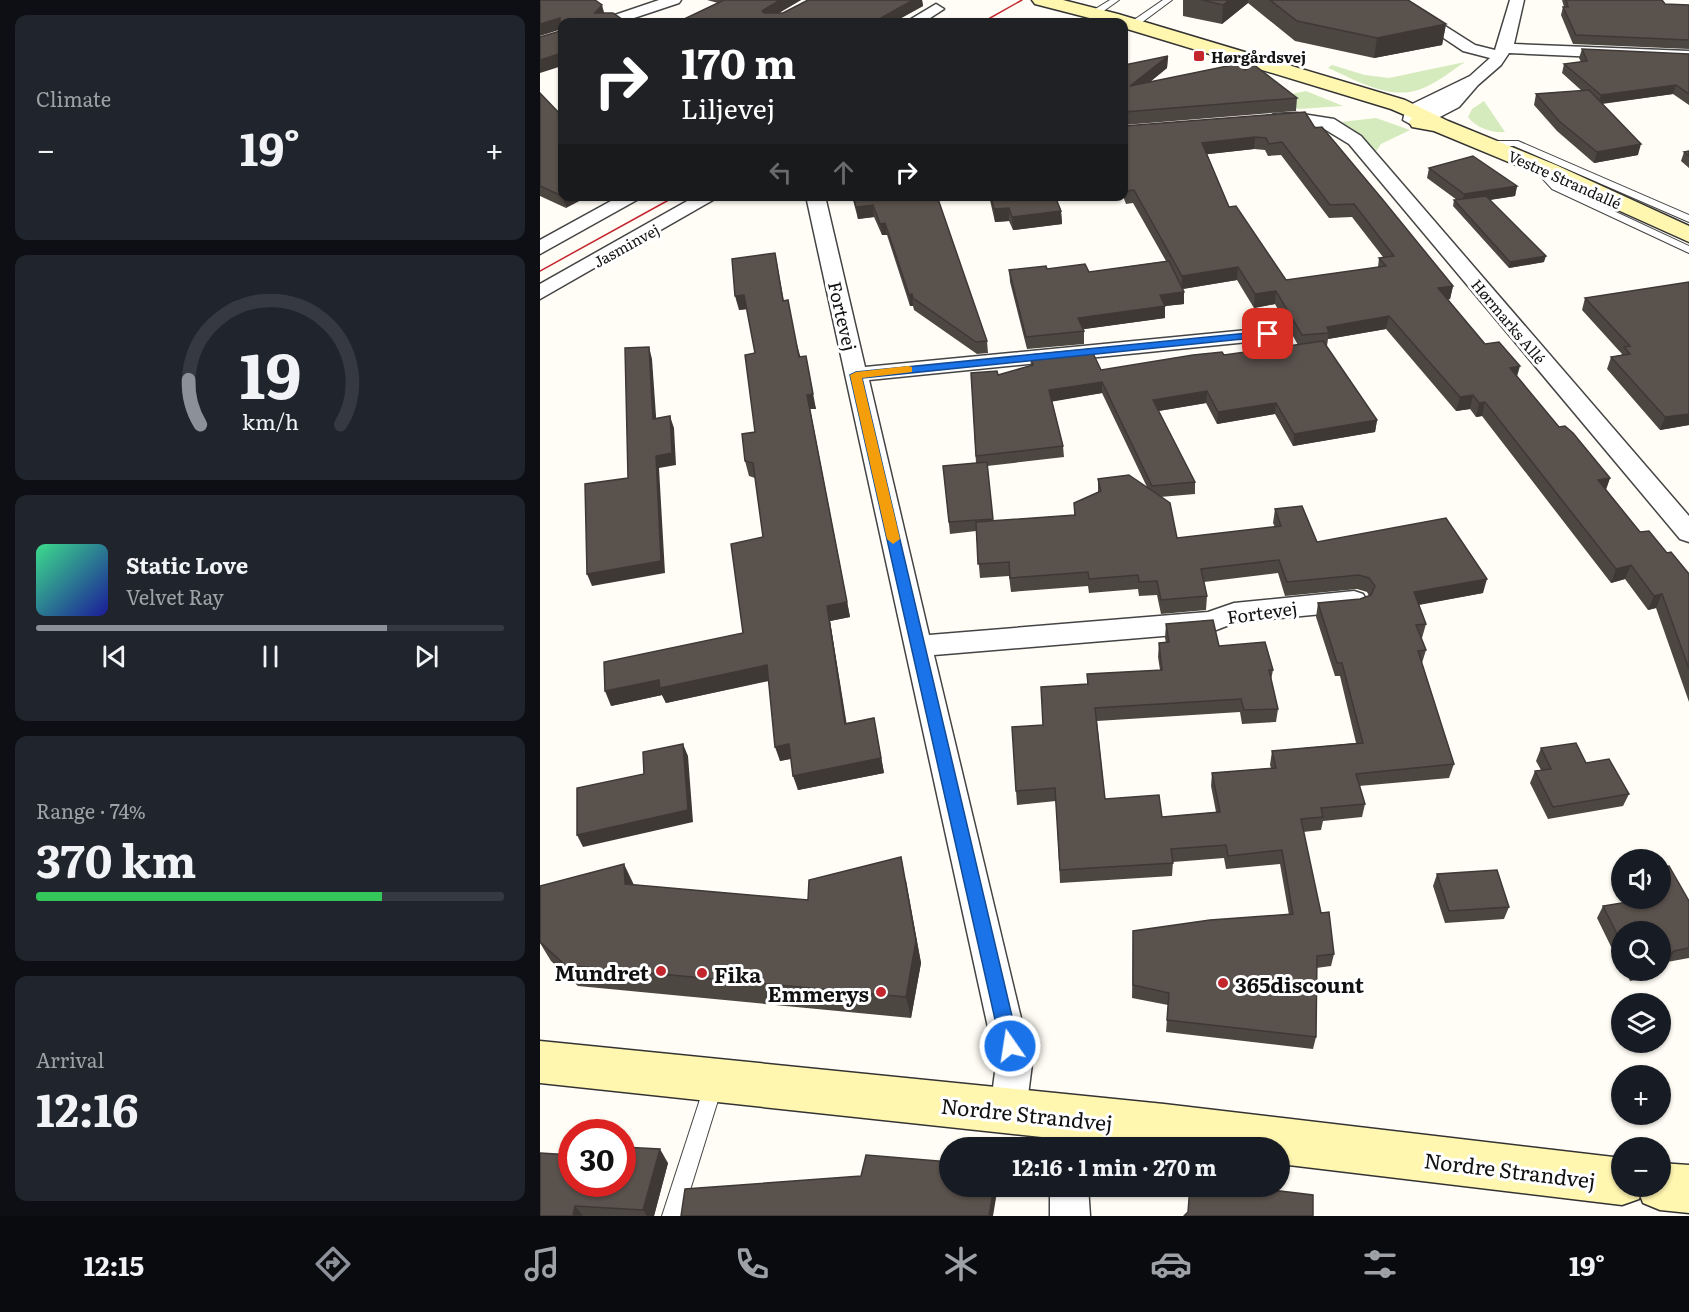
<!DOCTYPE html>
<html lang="en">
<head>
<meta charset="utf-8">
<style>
  body { margin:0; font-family:Literata,serif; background:#20242c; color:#f1f3f6; height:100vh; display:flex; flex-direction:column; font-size:22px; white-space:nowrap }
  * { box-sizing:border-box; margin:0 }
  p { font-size:20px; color:#9ea1a6 }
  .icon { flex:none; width:33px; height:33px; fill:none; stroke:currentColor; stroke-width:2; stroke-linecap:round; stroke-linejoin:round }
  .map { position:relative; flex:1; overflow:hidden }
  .drawer { display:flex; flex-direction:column; gap:15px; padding:15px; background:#0d0f14; width:540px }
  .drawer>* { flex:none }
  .banner { position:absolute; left:18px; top:18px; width:570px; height:183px; border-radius:12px; box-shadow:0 2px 4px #0004; background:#202124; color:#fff; overflow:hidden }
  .buttons { position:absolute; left:1071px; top:849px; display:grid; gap:12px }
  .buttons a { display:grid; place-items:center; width:60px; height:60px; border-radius:50%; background:#171b24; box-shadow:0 2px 4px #0004; font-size:30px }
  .speed { position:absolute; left:18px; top:1119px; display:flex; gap:12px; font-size:30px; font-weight:700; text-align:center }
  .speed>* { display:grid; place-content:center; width:78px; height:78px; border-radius:50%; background:#171b24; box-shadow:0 2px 4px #0004; line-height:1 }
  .speed .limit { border:9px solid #d22; background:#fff; color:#111 }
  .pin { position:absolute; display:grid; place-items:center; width:51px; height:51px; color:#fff; margin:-26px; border-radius:12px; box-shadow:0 3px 9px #0006 }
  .me { position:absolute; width:66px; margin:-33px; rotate:347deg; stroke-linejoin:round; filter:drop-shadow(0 0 4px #0008) }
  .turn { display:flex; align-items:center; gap:21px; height:126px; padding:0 24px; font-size:27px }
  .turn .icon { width:78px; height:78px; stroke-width:2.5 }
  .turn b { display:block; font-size:42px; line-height:51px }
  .lanes { display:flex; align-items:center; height:57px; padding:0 24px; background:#0003; justify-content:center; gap:30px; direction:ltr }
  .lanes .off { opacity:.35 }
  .big { font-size:45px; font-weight:700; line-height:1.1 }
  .drawer .widget { flex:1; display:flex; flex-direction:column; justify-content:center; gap:9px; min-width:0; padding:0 21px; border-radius:12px; background:#20242c }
  .drawer .dial { align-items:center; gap:0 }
  .dial svg { height:156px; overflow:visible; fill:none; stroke:#363941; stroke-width:7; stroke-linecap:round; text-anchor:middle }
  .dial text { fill:#f1f3f6; stroke:none }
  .song { display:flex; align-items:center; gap:18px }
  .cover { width:72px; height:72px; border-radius:9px; background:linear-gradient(135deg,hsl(150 70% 55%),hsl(240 70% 35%)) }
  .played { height:6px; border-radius:3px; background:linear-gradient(90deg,#8c9099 75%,#363941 75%) }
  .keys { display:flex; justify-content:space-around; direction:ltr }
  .heat { display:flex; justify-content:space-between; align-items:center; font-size:33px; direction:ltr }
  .charge { height:9px; border-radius:4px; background:linear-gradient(90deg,#34c759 74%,#363941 0) }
  .trip { position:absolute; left:399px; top:1137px; width:351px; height:60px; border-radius:30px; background:#171b24; box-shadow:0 2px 4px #0004; font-weight:700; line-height:60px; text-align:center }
  .tabs { display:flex; height:96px; justify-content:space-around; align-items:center; background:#090b0e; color:#9ea1a6 }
  .tabs .icon { width:42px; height:42px }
  .tabs .on { color:#8c9099 }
  .tabs b { font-size:27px; color:#f1f3f6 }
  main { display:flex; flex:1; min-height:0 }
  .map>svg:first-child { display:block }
</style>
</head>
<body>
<main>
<section class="drawer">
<div class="widget"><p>Climate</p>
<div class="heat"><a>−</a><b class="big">19°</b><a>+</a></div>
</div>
<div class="widget dial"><svg viewBox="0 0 100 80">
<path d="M14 69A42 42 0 1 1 86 69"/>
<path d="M14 69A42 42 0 0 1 8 46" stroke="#8c9099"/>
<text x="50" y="56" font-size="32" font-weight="700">19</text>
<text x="50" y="72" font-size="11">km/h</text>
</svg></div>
<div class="widget">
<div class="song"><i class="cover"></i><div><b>Static Love</b><p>Velvet Ray</p></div></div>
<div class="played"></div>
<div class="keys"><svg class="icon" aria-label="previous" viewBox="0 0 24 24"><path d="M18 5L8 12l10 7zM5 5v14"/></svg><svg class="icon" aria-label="pause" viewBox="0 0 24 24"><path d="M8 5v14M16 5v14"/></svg><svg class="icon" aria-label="next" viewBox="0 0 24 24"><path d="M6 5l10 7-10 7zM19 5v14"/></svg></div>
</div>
<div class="widget"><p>Range · 74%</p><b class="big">370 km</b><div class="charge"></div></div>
<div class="widget"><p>Arrival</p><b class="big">12:16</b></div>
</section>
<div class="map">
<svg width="1149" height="1216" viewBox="0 0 1149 1216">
  <rect width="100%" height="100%" fill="#fffdf5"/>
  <!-- green -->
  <g fill="#d5ebbd">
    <path d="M925 62C911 71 897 83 881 89 850 101 816 80 788 68L792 65 825 75 849 78Z"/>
    <path d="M766 91 803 106 758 109 742 96Z"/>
    <path d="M944 101 965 132C952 133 936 128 928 117L932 109Z"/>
    <path d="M836 118 870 130 841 144 835 153 813 129 801 122Z"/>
  </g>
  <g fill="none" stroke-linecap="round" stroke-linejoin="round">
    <!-- lane casing -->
    <g stroke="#444" stroke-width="2">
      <g id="lane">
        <path d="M570 0H579L558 15H552V11Z"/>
        <path d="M623 0H632L597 26H591V22Z"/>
        <path d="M945 141H978L1149 215V222L974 146H942L941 144Z"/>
        <path d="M1005 168H1011V177L1018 185 1149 246V253L1012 189 1001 177Z"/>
        <path d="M174 1075 180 1078 183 1084 142 1216H122L165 1084 168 1078Z"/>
      </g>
    </g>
    <!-- street casing -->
    <g stroke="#444" stroke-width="3">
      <g id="street">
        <path d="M119 0H141L139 3 82 22H60L63 19Z"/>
        <path d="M847 0H864L935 45 955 50 970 0H984L974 44 1149 51V61L969 53 961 65 938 85 919 107 896 119 872 125 863 120 866 107 930 76 950 58 923 51Z"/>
        <path d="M396 4 404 9 384 22H366Z"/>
        <path d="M756 113 794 119 821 136 1149 516V542L1140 539 809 144 781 127 734 124 725 119 734 114Z"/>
        <path d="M80 196H104L0 254V240Z"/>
        <path d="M156 196H180L0 299V284Z"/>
        <path d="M266 196H285L325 367 728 328 736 329 739 334 736 339 728 340 329 380 389 635 668 612 694 603 814 591 823 594 827 601 823 608 814 611 697 622 671 632 394 655 492 1064 486 1111 481 1124 468 1129 455 1124 450 1111 456 1064Z"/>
        <path d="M533 1100 546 1105 552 1118 549 1148H511L514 1118 520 1105Z"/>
        <path d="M510 1186H548L550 1216H510Z"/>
      </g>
    </g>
    <!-- secondary casing -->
    <g stroke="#333" stroke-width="3">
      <g id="secondary">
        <path d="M492 0H523L578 14 865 100 908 121 1016 165 1149 226V242L1000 175 894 131 872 127 869 122 872 118 851 109 584 28V22H565L495 4Z"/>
        <path d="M0 1041 624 1104 1082 1158V1186H1120V1163L1149 1165V1213L1120 1210 1103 1203 1100 1195 1099 1199 1082 1205 740 1164V1148H604L0 1083Z"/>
      </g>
    </g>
    <!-- lane -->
    <use href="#lane" fill="#fff" fill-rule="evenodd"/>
    <!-- street -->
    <use href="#street" fill="#fff" fill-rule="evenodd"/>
    <!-- secondary -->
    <use href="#secondary" fill="#fff6b0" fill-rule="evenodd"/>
    <!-- tram -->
    <g stroke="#c4262e" stroke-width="1.5">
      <path d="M443 22 482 0"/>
      <path d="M0 271 136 196"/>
    </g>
  </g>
  <!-- wall -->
  <g fill="#4d4742" fill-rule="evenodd">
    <path d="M167 0H261L238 13H243L268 0H382L383 6 354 22H138L178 3Z"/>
    <path d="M643 0H868L906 24 902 45 834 58 755 41 708 3 682 24 643 16Z"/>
    <path d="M1022 0H1122L1125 4 1149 5V49L1033 44 1021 15 1023 7H1024Z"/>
    <path d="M1042 49 1149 54V105L1133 94 1062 104 1098 155 1054 163 1017 131 994 105 996 94 1042 91 1022 73 1024 64 1041 62 1039 58Z"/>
    <path d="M628 56 627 68 610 82 705 70 757 98 756 111 584 125V126L775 128 913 286 910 299 907 300 945 344 977 377 1019 427 1070 478 1066 490 1100 532 1127 553 1149 574V702L1116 608 1108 610 1085 579 1071 583 942 416 936 417 930 409 916 411 846 329 788 339 787 346H786L837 420 835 432 753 446 735 414 677 424 666 403 618 411 655 482V494L620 497 637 538 735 527 733 523 735 509 777 542 943 593 879 605 886 624 882 638H881L886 650 882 663 914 764 909 778 819 786 825 804 822 817 783 821 781 830 763 832 781 913 794 954 791 966 776 968V1037L773 1049 626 1032 628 1005 592 998 593 931 749 915 740 864 686 869 684 858 633 862 632 876 520 883 516 801 477 805 476 791 503 725 547 684V674L620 670 618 657 619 643H626L625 638 626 624 679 646 733 670 731 680 738 709 736 722 702 724 700 712 557 721 565 799 622 817 676 812 671 786 672 773 731 768 730 765 732 751 816 743 800 676H795L776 617 778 603 820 599 829 596 827 592 817 589 745 596 738 573 664 582 667 596 666 610 621 614 617 595 599 596 598 589 549 593 548 586 471 592 469 576 440 578 436 531 410 534 403 466 436 463 431 373 458 375 491 366 490 355 561 370 684 355 758 345 735 304 714 308 697 280 643 289 644 304 625 306V318L543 329 544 331V344L487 349 470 282 469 270 507 269 549 272 626 261 593 203 586 204 583 196 584 65ZM714 149 725 150 728 156 741 155 789 218 812 217 843 257 839 258 838 267 746 280 689 207 667 154ZM562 393 607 487 558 479V492L534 503V515L453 521 447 466 524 457 523 446 512 401Z"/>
    <path d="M0 93 26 208 0 196Z"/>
    <path d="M1149 151V168L1141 161 1144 152Z"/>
    <path d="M889 168 977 186 975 196 950 200 1004 262 969 268 913 206 914 200H917L887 178Z"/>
    <path d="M312 196H397L447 341 448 353 437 354 374 310 373 306H370L347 235H342L334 217 318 219Z"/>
    <path d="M449 196H515L521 211 522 224 473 230 469 221 455 222Z"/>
    <path d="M235 253 244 301 276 409H270L310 617 290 621 306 723 334 718 344 773 258 790 251 759 240 761 229 681 126 703 122 695 71 706 203 633 223 537 215 478 209 476 205 461 215 432V353L207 309 199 310Z"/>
    <path d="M1149 282V425L1120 430 1067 369 1071 357 1081 355 1082 354 1042 310 1045 298Z"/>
    <path d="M1001 748 1046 763 1089 794 1083 806 1008 819 990 783 995 771 1001 770 996 761Z"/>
    <path d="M897 874 969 907 964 919 905 923 893 886Z"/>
    <path d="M366 880 381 963 371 1018 38 986 11 961 0 943V886L94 885 268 900Z"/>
    <path d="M1086 898H1120L1149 901V958L1127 962 1120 969V932H1082V969L1057 918 1063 906 1088 902Z"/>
    <path d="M1085 970H1119L1113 977 1090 981Z"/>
    <path d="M128 1163 114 1216H0Z"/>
  </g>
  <!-- shaded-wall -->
  <g fill="#3f3936">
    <path d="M240 0H261L224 22 222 11Z"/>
    <path d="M373 0H382L383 6 354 22H334Z"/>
    <path d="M689 0H708V3L682 24 683 5Z"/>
    <path d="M62 5 65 16 55 13Z"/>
    <path d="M20 18 22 29 0 36V24Z"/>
    <path d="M906 24 902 45 834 58 837 38Z"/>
    <path d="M22 53V66L0 73V60Z"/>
    <path d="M628 56 627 68 590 98V86Z"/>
    <path d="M1136 85 1133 94 1058 104 1061 95Z"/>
    <path d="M715 137 714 149 661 155 662 143Z"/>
    <path d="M1101 144 1098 155 1054 163 1057 152Z"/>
    <path d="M977 186 975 196 922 204 924 194Z"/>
    <path d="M22 196H49L26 208Z"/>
    <path d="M333 205 334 217 318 219 316 207Z"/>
    <path d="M469 208V221L455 222 454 209Z"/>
    <path d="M521 211 522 224 473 230 472 217Z"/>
    <path d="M345 223 347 235H342L340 224Z"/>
    <path d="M1006 256 1004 262 969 268 970 262Z"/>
    <path d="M698 267 697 280 642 289V276Z"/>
    <path d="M913 286 910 299 895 302 898 288Z"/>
    <path d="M736 291 735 304 714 308 715 294Z"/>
    <path d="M644 292V304L625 306V318L538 330V318L620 295Z"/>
    <path d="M372 294 373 306H370L369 295Z"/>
    <path d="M204 295 208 309 199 310 195 296Z"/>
    <path d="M849 316 846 329 788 339 789 333 787 327Z"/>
    <path d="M109 347 112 359 117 430 113 419Z"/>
    <path d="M266 356 276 409H270L310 617 290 621 309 738 305 724 287 606 267 395Z"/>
    <path d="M980 366 976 380 970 368Z"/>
    <path d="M562 382V393L510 402 509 390Z"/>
    <path d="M667 391 666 403 613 412V400Z"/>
    <path d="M933 395 930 409 916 411 920 397Z"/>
    <path d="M945 402 942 416 936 417 939 403Z"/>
    <path d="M736 403 735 414 677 424 678 412Z"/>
    <path d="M1149 414V425L1120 430 1125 417Z"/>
    <path d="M130 416 134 428 136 465 119 468 125 573 52 586 47 574 116 456Z"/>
    <path d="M837 420 835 432 753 446 754 434Z"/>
    <path d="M1070 478 1065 491 1058 480Z"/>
    <path d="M1091 565 1085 579 1071 583 1076 569Z"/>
    <path d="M947 579 943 593 871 606 874 592Z"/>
    <path d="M1122 594 1116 608 1108 610 1114 596Z"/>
    <path d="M227 665 231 680 126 703 122 695 71 706 65 691 119 680Z"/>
    <path d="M334 718 344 773 258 790 253 776Z"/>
    <path d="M143 744 148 756 153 822 43 847 37 835Z"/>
    <path d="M249 744 254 758 240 761 235 747Z"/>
    <path d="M361 857 381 963 371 1018 366 997Z"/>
    <path d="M84 864 95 887 85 884Z"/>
    <path d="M1134 951 1127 962 1120 969V965Z"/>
    <path d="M120 1149 128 1163 114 1216H107L103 1210Z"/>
    <path d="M454 1186H458L453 1216H449Z"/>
    <path d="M35 1206 43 1216H33Z"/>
  </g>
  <!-- building -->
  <g fill="#5a524d" stroke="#3f3936" stroke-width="1.5" fill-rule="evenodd">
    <path d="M0 0H55L62 5 55 13H73L86 22H22V53L0 60V37L20 31V18L0 24Z"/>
    <path d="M184 0H240L222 11 224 13H243L268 0H373L334 22H138Z"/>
    <path d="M662 0H689L683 5Z"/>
    <path d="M730 0H868L906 24 837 38 757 21Z"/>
    <path d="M1026 0H1122L1125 4 1149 5V40L1036 35 1023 7H1028Z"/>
    <path d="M1042 49 1149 54V94L1136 85 1061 95 1024 64 1047 61Z"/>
    <path d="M628 56 590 86 697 64 705 70 714 65 757 98 584 112V116V65Z"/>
    <path d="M1049 90 1101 144 1057 152 1019 121 996 94Z"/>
    <path d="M0 93 22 116V196L0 186Z"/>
    <path d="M765 112 775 128 782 127 843 200 913 286 898 288 945 344 959 342 980 366 970 368 1019 427 1025 426 1033 433 1070 478 1058 480 1100 532 1109 531 1127 553 1131 552 1149 574V669L1122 594 1114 596 1091 565 1076 569 945 402 939 403 933 395 920 397 849 316 787 327 789 333 762 335 736 291 715 294 698 267 642 276 594 190 586 191 584 184V126ZM715 137 726 138 729 144 742 142 790 205 814 204 854 256 839 258 846 266 746 280 696 206 689 207 662 143Z"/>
    <path d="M1149 151V156L1144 152Z"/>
    <path d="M933 156 977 186 924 194 889 168Z"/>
    <path d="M313 196H397L447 341 436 342 373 298 372 294 369 295 345 223 340 224 333 205 316 207Z"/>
    <path d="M451 196H515L521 211 472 217 469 208 454 209Z"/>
    <path d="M946 196 1006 256 970 262 914 200Z"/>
    <path d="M235 253 243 301 248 300 259 357 266 356 273 394 267 395 307 602 287 606 305 724 334 718 341 758 253 776 249 744 235 747 227 665 120 688 119 680 65 691 64 662 203 633 191 544 223 537 213 463 205 461 202 434 215 432 205 355 215 353 204 295 195 296 192 259Z"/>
    <path d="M629 261 644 292 620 295 625 306 538 318 544 331 486 337 469 270 506 266 507 269 545 264 549 272Z"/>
    <path d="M1149 282V414L1125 417 1071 357 1090 354 1084 347 1090 346 1045 298Z"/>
    <path d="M783 341 837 420 754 434 736 403 678 412 667 391 613 400 655 482 612 486 562 382 509 390 523 446 436 456 431 373 457 371 458 375 493 365 490 355 551 349 561 370 653 355 682 352 684 355Z"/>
    <path d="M109 347 113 419 130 416 132 453 116 456 121 561 47 574 45 484 88 478 85 348Z"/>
    <path d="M447 462 453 519 409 522 403 466Z"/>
    <path d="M589 475 630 503 637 538 741 526 735 509 762 506 777 542 906 518 947 579 874 592 886 624 876 625 886 650 878 651 914 764 816 774 825 804 781 808 783 817 761 819 781 913 789 912 794 954 777 956 776 1037 627 1020 629 993 593 985V931L670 920 753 914 742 850 688 856 686 845 631 849 633 863 520 870 515 788 476 791 472 727 503 725 501 687 548 684 547 674 622 670 619 643 629 642 626 624 673 620 679 646 725 642 733 670H729L738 709 704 710 701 699 555 708 565 799 619 795 622 817 680 812 672 773 736 768 732 751 823 743 802 663H797L778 603 820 599 831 595 835 586 829 578 819 575 747 582 739 560 661 569 667 596 621 600 617 581 599 582 598 575 549 579 548 572 470 578 469 562 438 564 436 522 535 515 534 503 561 491 558 479Z"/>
    <path d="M1036 743 1046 763 1069 759 1089 794 1013 807 995 771 1011 769 1001 748Z"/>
    <path d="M143 744 148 810 37 835V788L104 774 103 752Z"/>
    <path d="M361 857 376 941 366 997 25 965 0 942V886L84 864 85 884 268 900 269 880Z"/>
    <path d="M1129 866 1149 901V948L1134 951 1120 965V932H1082V944L1063 906 1100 900 1099 898H1120V867Z"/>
    <path d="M957 870 969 907 909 911 897 874Z"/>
    <path d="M82 1147 120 1149 103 1210 35 1206 33 1216H0V1153L32 1155V1184H82Z"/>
    <path d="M326 1155 410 1162V1186H454L449 1216H141L145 1189 321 1176Z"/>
    <path d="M650 1186H700L773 1195V1216H644L648 1212Z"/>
  </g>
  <!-- route -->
  <path fill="#1a73e8" stroke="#114b97" stroke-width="1.5" d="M728 331 734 334 732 336 322 378 479 1046 476 1052 470 1055 463 1052 461 1046 310 375 316 372Z"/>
  <!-- slow -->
  <path fill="#f59e0b" d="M368 366 372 367V372L322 378 360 539 353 544 347 539 310 375 316 372Z"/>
  <!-- markers -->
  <g fill="#c4262e" stroke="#fff" stroke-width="2">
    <rect x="653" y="50" width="12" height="12" rx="3"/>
    <circle cx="121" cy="971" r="6"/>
    <circle cx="162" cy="973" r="6"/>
    <circle cx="683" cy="983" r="6"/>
    <circle cx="341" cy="992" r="6"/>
  </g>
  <g text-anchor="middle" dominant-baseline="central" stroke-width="6" stroke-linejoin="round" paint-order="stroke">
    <!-- far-poi labels -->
    <g font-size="15" font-weight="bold" fill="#111" stroke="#fff" text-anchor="start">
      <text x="671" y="56">Hørgårdsvej</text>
    </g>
    <!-- far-street labels -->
    <g font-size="15" fill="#111" stroke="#fff">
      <text transform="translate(1025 179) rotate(24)">Vestre Strandallé</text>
      <text transform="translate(86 245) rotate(-29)">Jasminvej</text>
      <text transform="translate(969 321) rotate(50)">Hørmarks Allé</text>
    </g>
    <!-- street labels -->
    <g font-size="18" fill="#111" stroke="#fff">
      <text transform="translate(303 316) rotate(77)">Fortevej</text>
      <text transform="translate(722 612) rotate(-8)">Fortevej</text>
    </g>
    <!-- near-poi labels -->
    <g font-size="21" font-weight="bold" fill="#111" stroke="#fff" text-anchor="end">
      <text x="109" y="971">Mundret</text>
      <text x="174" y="973" text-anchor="start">Fika</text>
      <text x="695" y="983" text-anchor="start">365discount</text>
      <text x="329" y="992">Emmerys</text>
    </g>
    <!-- near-street labels -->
    <g font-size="21" fill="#111" stroke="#fff">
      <text transform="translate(487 1113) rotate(6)">Nordre Strandvej</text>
      <text transform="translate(970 1169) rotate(7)">Nordre Strandvej</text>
    </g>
  </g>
</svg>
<div class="buttons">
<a><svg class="icon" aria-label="sound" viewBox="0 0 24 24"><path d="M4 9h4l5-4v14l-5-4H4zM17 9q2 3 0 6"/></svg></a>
<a><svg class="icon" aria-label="search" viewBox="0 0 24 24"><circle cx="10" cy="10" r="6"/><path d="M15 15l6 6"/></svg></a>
<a><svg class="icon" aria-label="layers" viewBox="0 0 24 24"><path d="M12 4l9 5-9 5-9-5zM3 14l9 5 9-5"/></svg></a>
<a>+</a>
<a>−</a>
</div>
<div class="speed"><div class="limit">30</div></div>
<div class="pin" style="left:728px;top:334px;background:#d93025"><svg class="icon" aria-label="arrive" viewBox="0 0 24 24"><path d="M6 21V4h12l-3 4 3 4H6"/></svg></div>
<svg class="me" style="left:470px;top:1046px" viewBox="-20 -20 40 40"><circle r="17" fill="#1a73e8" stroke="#fff" stroke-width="3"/><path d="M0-11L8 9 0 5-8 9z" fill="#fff"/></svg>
<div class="trip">12:16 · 1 min · 270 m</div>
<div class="banner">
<div class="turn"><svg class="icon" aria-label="right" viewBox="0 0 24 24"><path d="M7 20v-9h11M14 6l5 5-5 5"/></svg><div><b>170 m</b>Liljevej</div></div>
<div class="lanes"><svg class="icon off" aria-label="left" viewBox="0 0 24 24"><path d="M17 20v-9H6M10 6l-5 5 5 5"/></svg><svg class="icon off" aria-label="ahead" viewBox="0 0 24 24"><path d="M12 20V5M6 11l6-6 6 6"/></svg><svg class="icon" aria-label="right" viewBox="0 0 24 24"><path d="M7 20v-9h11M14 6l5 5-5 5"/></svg></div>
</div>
</div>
</main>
<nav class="tabs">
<b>12:15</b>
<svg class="icon on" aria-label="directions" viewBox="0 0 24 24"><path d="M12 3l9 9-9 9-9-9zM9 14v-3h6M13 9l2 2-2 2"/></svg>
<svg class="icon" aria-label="music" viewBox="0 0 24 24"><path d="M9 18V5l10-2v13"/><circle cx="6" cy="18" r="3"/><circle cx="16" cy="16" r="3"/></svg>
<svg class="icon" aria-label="phone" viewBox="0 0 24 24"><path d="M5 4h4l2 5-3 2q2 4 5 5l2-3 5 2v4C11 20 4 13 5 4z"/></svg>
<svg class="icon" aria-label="climate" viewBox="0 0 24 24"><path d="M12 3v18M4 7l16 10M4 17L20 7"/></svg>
<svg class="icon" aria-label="car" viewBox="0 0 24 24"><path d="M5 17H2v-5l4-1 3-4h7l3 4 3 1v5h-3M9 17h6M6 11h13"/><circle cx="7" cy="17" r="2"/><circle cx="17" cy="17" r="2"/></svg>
<svg class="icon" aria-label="filters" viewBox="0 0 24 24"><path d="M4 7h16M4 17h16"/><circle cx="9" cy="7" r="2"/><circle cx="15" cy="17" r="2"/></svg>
<b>19°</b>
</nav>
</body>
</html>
